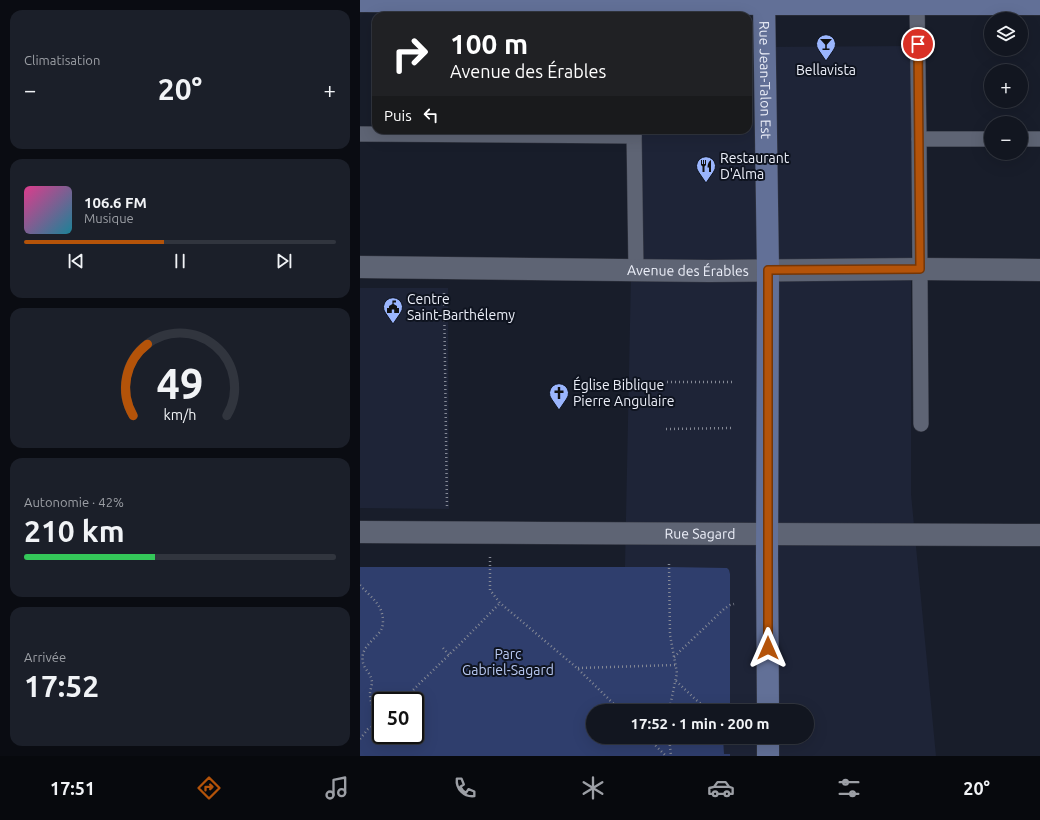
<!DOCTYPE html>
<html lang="fr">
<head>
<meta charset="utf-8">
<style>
  body { margin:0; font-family:Ubuntu,sans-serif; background:#1b1f29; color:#f1f3f6; height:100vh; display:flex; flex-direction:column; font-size:15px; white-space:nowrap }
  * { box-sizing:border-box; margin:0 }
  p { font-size:13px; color:#9c9fa5 }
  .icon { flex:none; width:22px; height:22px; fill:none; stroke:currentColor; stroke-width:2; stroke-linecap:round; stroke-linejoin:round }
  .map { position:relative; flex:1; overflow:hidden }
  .panel { display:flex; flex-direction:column; gap:10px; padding:10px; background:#0a0c12; width:360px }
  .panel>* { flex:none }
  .banner { position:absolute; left:12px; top:12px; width:380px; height:122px; border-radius:12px; box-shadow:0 4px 16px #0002,0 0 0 1px #31353e; background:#202124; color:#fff; overflow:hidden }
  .fabs { position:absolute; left:624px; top:12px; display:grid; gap:8px }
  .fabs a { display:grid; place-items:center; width:44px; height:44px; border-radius:50%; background:#121620; box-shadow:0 4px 16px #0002,0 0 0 1px #31353e; font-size:20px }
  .speed { position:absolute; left:12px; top:692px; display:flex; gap:8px; font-size:20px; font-weight:700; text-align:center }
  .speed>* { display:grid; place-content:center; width:52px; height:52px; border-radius:50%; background:#121620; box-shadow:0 4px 16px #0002,0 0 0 1px #31353e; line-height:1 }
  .speed .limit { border:2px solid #111; border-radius:6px; background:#fff; color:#111 }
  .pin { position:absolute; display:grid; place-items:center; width:34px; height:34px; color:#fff; margin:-17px; border:2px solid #fff; border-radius:50%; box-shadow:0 1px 4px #0007 }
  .me { position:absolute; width:44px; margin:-22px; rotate:0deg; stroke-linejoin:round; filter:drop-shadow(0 0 3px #0008) }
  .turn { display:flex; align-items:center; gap:14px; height:84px; padding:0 12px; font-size:18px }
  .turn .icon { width:52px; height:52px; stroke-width:2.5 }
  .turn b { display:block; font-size:28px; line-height:34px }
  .then { display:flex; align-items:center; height:38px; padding:0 12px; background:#0003; gap:8px; font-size:15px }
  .big { font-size:30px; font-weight:700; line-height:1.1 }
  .panel .tile { flex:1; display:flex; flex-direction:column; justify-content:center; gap:6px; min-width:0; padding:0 14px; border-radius:12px; background:#1b1f29 }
  .panel .dial { align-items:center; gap:0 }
  .dial svg { height:104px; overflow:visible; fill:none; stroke:#31353e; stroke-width:7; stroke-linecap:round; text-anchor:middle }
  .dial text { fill:#f1f3f6; stroke:none }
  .song { display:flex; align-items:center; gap:12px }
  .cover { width:48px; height:48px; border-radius:6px; background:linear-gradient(135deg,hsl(330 70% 55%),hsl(190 70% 35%)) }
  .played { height:4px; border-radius:2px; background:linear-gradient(90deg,#b45309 45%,#31353e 45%) }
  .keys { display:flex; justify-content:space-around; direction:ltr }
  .heat { display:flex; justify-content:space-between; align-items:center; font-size:22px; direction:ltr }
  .charge { height:6px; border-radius:3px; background:linear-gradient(90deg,#34c759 42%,#31353e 0) }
  .trip { position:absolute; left:226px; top:704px; width:228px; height:40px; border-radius:20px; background:#121620; box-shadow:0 4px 16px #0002,0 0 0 1px #31353e; font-weight:700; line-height:40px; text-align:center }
  .dock { display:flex; height:64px; justify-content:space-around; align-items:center; background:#07090d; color:#9c9fa5 }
  .dock .icon { width:28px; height:28px }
  .dock .on { color:#b45309 }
  .dock b { font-size:18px; color:#f1f3f6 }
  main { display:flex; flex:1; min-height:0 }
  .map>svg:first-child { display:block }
</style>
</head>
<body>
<main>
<section class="panel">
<div class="tile"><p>Climatisation</p>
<div class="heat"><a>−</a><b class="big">20°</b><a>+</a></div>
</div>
<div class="tile">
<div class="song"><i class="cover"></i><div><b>106.6 FM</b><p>Musique</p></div></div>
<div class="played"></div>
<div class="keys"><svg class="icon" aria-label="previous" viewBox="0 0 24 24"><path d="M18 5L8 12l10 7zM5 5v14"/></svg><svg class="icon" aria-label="pause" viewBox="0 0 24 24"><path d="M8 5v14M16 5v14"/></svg><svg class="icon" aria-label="next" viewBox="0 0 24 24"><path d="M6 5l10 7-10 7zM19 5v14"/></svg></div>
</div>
<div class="tile dial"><svg viewBox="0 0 100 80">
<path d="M14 69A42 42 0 1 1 86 69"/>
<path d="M14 69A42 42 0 0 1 25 14" stroke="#b45309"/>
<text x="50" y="56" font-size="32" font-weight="700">49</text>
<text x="50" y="72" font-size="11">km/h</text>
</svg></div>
<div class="tile"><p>Autonomie · 42%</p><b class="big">210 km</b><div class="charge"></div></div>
<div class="tile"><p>Arrivée</p><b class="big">17:52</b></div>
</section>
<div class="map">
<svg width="680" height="756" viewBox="0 0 680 756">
  <rect width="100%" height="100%" fill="#181d2a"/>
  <!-- built -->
  <g fill="#1e2437">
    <rect x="274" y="0" width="72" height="16"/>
    <path d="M551 46V494L576 756H261L262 737H447V711H262L274 130H388V47Z"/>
    <path d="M0 288H88L89 509 0 508Z"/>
  </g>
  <!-- green -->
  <path fill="#2f3e6d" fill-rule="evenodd" d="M0 567H309L367 568 369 570 370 574V711H233V737H370V738H363L364 754H370V756H0ZM21 701H55V735H21Z"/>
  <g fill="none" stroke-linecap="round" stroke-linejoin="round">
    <!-- lane casing -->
    <g stroke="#373a45" stroke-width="16">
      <g id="lane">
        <path d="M557 3 559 139 561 424"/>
        <path d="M274 130 276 270"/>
        <path d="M0 134 274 136"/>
        <path d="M559 139H631"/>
        <path d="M661 139H680"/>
      </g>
    </g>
    <!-- street casing -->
    <g stroke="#373a45" stroke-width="23">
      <g id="street">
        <path id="s1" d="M0 267 349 271 560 269 680 270"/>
        <path id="s2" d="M0 532 185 533 680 535"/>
      </g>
    </g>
    <!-- secondary casing -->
    <g stroke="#373a45" stroke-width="23">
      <g id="secondary">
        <path id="s3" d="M404 0 408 270 407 559 408 711"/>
        <path d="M0 1 274 2 404 4H680"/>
        <path d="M408 737V756"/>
      </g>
    </g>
    <!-- path -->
    <g stroke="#868a96" stroke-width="2.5" stroke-dasharray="1 3" stroke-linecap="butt">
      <path d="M84 293 87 508"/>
      <path d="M307 382H373"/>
      <path d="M306 429 373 428"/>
      <path d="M130 557V590L140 603 217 668 261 711"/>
      <path d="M309 564 310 635 317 673 309 711"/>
      <path d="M0 585C10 597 22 603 23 620 23 626 22 630 18 634 13 640 5 646 3 654 0 668 11 671 12 682 12 686 10 690 10 694 10 704 16 714 21 722"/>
      <path d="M83 648 89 655"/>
      <path d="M314 657 364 609 370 605 374 604"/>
      <path d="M218 668 315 665"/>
      <path d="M316 681 334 698 349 711"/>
      <path d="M49 701 53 690 100 644 140 603"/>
      <path d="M287 737 306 756"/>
      <path d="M309 737 311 756"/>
      <path d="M0 739 8 729 21 722"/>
    </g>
    <!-- lane -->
    <use href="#lane" stroke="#5e6474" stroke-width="15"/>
    <!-- street -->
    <use href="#street" stroke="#5e6474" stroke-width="22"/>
    <!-- secondary -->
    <use href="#secondary" stroke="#627097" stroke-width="22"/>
  </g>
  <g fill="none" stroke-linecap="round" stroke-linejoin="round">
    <!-- route casing -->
    <g stroke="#753606" stroke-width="10">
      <path id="route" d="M408 648V270L560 269 558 44"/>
    </g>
    <!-- route -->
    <use href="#route" stroke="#b45309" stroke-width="7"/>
  </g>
  <!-- icons -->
  <defs>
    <g id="bar-pin" transform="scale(1)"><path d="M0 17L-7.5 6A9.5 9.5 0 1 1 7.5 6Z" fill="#9ab5fd" stroke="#0f1420"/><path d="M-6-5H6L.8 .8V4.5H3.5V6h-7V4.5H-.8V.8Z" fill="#111"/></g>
    <g id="restaurant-pin" transform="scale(1)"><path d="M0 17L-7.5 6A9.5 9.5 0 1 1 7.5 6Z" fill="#9ab5fd" stroke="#0f1420"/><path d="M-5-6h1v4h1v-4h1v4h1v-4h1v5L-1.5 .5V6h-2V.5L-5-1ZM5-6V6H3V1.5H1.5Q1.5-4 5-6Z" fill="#111"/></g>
    <g id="civic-pin" transform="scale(1)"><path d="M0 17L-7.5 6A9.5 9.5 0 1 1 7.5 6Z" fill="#9ab5fd" stroke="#0f1420"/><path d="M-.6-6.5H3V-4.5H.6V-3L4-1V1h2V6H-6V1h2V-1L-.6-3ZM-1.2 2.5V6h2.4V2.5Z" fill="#111"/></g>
    <g id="church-pin" transform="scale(1)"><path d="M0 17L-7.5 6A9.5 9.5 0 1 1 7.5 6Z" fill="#9ab5fd" stroke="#0f1420"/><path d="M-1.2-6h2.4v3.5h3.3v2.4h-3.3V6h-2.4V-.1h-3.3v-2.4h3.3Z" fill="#111"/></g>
  </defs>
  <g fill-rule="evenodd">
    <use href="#bar-pin" x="466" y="44"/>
    <use href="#restaurant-pin" x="346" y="166"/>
    <use href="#civic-pin" x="33" y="307"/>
    <use href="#church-pin" x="199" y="393"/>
  </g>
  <g text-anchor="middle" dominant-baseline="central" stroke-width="4" stroke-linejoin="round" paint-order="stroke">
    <!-- poi labels -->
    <g font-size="14" fill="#eceff9" stroke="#0f1420" text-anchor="start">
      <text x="466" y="70" text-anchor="middle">Bellavista</text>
      <text x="360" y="158">Restaurant<tspan x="360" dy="16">D'Alma</tspan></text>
      <text x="47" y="299">Centre<tspan x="47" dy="16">Saint-Barthélemy</tspan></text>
      <text x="213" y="385">Église Biblique<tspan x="213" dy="16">Pierre Angulaire</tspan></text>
    </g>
    <!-- street labels -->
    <g font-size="14" fill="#eceff9" stroke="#0f1420">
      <text stroke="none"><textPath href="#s3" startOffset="80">Rue Jean-Talon Est</textPath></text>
      <text stroke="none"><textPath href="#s1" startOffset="328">Avenue des Érables</textPath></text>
      <text stroke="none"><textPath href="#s2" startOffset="340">Rue Sagard</textPath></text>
    </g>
    <!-- park labels -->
    <g font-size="14" fill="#b8c8f1" stroke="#0f1420">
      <text x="148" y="654">Parc<tspan x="148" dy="16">Gabriel-Sagard</tspan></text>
    </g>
  </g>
</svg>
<div class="fabs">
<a><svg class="icon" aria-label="layers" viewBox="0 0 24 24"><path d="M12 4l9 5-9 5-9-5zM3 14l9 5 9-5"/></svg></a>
<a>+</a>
<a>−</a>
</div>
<div class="speed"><div class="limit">50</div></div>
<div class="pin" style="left:558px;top:44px;background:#d93025"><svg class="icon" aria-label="arrive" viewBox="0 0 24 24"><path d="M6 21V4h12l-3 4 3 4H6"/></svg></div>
<svg class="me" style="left:408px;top:648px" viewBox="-20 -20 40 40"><path d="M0-17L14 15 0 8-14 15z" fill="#b45309" stroke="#fff" stroke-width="4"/></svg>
<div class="trip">17:52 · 1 min · 200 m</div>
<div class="banner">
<div class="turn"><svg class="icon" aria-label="right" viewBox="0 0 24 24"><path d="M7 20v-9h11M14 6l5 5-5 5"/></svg><div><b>100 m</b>Avenue des Érables</div></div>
<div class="then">Puis<svg class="icon" aria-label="left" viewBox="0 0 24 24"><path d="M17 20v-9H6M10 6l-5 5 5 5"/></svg></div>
</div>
</div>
</main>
<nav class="dock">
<b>17:51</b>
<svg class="icon on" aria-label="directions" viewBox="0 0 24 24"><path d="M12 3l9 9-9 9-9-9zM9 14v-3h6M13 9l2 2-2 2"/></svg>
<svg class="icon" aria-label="music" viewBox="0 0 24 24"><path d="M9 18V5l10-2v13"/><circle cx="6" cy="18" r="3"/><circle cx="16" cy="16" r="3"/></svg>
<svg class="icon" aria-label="phone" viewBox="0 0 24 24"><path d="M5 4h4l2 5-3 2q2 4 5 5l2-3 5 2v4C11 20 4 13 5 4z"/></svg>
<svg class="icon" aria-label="climate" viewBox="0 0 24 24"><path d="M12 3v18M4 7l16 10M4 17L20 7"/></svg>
<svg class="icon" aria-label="car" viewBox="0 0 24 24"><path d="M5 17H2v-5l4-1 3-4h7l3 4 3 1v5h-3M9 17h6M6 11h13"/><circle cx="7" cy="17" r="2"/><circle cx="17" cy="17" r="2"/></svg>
<svg class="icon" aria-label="filters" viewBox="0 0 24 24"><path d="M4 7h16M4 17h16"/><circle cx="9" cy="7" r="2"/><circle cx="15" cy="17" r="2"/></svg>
<b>20°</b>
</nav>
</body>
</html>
